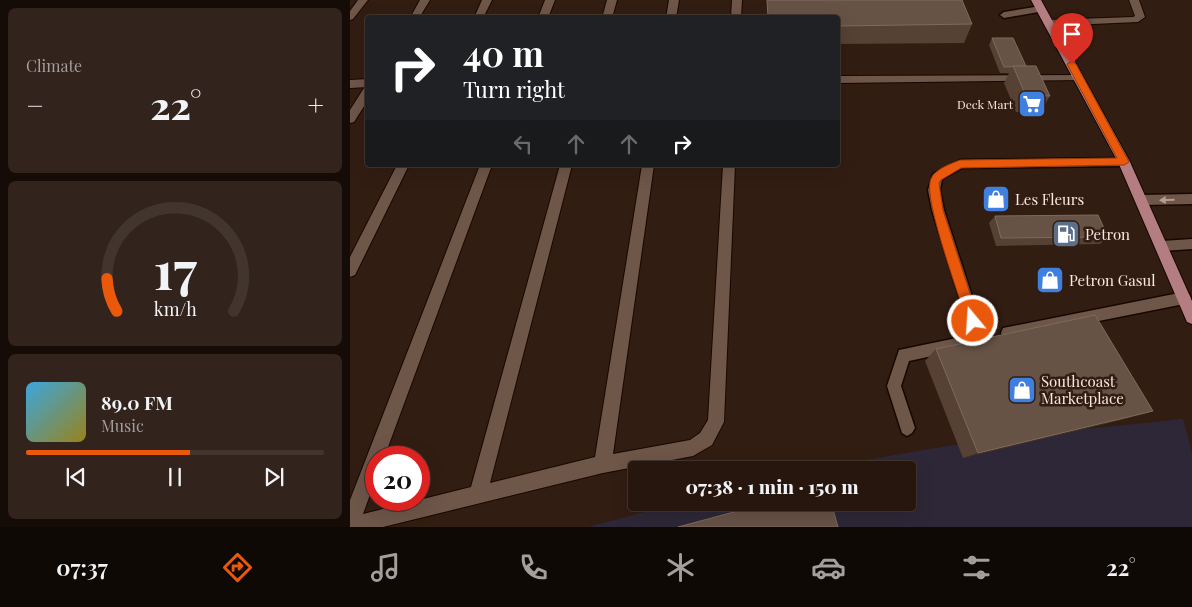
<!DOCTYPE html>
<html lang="en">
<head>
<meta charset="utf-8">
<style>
  body { margin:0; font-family:"Playfair Display",serif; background:#32231c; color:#f1f3f6; height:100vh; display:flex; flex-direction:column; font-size:19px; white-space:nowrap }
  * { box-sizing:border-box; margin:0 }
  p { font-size:16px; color:#a49f9e }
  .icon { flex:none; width:28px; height:28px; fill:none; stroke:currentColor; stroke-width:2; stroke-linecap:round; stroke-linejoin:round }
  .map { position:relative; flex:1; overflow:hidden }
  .drawer { display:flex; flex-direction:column; gap:8px; padding:8px; background:#150c08; width:350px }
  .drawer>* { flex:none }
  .top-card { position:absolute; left:15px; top:15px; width:475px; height:152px; border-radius:5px; box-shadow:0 5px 20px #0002,0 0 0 1px #42352e; background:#202124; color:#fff; overflow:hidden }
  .speed { position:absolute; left:15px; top:446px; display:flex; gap:10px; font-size:25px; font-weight:700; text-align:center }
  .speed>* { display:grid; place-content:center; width:65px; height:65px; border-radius:50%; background:#26160e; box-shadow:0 5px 20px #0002,0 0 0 1px #42352e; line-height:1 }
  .speed .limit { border:8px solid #d22; background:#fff; color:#111 }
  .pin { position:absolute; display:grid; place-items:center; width:42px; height:42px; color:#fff; margin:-51px -21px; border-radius:50% 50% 50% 0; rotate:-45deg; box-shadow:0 0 5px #0007 }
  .pin .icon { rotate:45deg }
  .me { position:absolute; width:55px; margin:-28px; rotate:342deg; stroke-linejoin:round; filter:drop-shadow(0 0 4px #0008) }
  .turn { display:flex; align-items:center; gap:18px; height:105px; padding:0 15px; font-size:22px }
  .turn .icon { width:65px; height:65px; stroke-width:2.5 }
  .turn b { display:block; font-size:35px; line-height:42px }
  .lanes { display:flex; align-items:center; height:48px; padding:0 15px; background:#0003; justify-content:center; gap:25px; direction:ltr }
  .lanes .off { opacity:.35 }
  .big { font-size:38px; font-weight:800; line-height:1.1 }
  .drawer .widget { flex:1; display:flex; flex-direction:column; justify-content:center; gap:8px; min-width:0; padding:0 18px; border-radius:8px; background:#32231c }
  .drawer .dial { align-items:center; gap:0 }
  .dial svg { height:130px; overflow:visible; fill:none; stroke:#42352e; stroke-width:7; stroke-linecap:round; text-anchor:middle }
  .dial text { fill:#f1f3f6; stroke:none }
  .song { display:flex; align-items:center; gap:15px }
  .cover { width:60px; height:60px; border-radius:8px; background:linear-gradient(135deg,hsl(200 70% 55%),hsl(50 70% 35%)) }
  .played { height:5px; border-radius:2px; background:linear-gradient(90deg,#ea580c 55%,#42352e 55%) }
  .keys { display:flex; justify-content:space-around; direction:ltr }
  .heat { display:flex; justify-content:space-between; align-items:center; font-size:28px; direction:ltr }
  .trip { position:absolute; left:278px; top:461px; width:288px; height:50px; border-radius:5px; background:#26160e; box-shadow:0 5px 20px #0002,0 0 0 1px #42352e; font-weight:800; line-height:50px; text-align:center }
  .dock { display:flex; height:80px; justify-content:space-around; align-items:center; background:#0f0906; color:#a49f9e }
  .dock .icon { width:35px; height:35px }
  .dock .on { color:#ea580c }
  .dock b { font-size:22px; color:#f1f3f6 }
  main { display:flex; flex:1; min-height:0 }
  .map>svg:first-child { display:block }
</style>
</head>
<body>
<main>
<section class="drawer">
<div class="widget"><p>Climate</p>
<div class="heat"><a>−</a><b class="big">22°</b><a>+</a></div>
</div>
<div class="widget dial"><svg viewBox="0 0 100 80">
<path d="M14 69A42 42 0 1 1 86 69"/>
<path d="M14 69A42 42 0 0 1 8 49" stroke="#ea580c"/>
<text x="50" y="56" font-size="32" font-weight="700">17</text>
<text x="50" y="72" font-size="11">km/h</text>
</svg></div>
<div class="widget">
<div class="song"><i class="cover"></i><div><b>89.0 FM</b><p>Music</p></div></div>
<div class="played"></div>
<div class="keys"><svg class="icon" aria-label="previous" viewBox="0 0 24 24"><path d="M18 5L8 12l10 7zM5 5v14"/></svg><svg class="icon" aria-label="pause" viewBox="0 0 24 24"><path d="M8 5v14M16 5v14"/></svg><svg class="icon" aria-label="next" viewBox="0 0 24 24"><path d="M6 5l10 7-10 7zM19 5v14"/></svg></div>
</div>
</section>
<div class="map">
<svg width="842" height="527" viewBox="0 0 842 527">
  <rect width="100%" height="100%" fill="#321d12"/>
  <!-- education -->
  <path fill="#2d2737" d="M833 419 842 452V527H238L328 503 556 502V470H456L645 438Z"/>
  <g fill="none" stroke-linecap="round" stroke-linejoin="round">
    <!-- service casing -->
    <g stroke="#190701" stroke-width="3">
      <g id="service">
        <path d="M691 6 694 7V11L654 18 650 15 654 12Z"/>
        <path d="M774 158 779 162 774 166 612 168 592 179 590 190 594 210 634 333 638 334 640 339 638 344 633 345 559 361 551 386 565 428 562 433 557 436 552 433 537 386 549 350 621 335 582 210 578 190 583 174 610 160Z"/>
        <path d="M842 194V204L792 205 786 200 792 195Z"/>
        <path d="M842 239V249L812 251 808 250 806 246 808 242 812 241Z"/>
        <path d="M834 292 839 294 841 298 839 302 834 304 658 339 653 338 651 333 653 328 658 327Z"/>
      </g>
    </g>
    <!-- minor casing -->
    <g stroke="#190701" stroke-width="2">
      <g id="minor">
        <path d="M8 0H18L3 19 0 20V11Z"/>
        <path d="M70 0H80L69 18H60Z"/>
        <path d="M132 0H142L133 18H124Z"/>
        <path d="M195 0H205L198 18H188Z"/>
        <path d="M257 0H267L262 18H252Z"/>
        <path d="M319 0H329L326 18H316Z"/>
        <path d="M382 0H392L391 18H381Z"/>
        <path d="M779 0H789L795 17 788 22 698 26 693 23 698 20 783 17 785 16Z"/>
        <path d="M729 75 734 78 733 80 488 83V76Z"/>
        <path d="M18 79V87L0 88V80Z"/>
        <path d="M18 87V100L4 122 0 123V110L14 88Z"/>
        <path d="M47 165H59L5 275 0 277V257Z"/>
        <path d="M130 165H142L34 458H26V478L13 514 121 487 210 165H222L140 483 245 457 292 165H304L263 454 340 440 350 433 358 420 373 165H385L374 422 362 445 343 456 253 473 33 527H0V500Z"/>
      </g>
    </g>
    <!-- primary casing -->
    <g stroke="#190701" stroke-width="2">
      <path id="primary" d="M681 0H691L780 162 842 301V324L837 322 768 162Z"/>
    </g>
    <!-- service -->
    <use href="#service" fill="#6e5649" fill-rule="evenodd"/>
    <!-- minor -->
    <use href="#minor" fill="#6e5649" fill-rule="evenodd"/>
    <!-- primary -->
    <use href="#primary" fill="#b37d81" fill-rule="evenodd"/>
  </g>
  <!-- wall -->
  <g fill="#564134">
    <path d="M488 18 622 24 614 43 488 44Z"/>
    <path d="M642 38 676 66 700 96 690 112H666L654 83 659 73H650L639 45Z"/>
    <path d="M645 216 758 237 750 244 646 246 639 223Z"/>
    <path d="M586 349 803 411 775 419 613 458 575 361Z"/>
  </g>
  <!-- shaded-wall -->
  <path fill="#402b1f" d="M803 411 775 419 613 458 628 453Z"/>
  <!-- building -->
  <g fill="#675246" stroke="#7e6a5e">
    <path d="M417 0H612L622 24 488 26V18H418Z"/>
    <path d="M642 38H663L676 66 654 67Z"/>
    <path d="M663 66H686L700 96H676Z"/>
    <path d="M748 215 758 237 651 238 645 216Z"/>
    <path d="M745 315 803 411 628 453 586 349Z"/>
    <path d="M421 502H481L488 527H328Z"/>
  </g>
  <!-- one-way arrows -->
  <defs><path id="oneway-solid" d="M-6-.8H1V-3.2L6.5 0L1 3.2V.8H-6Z" transform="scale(1.25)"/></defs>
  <use fill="#b29e94" href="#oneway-solid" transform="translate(817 200) rotate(179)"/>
  <!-- route -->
  <path fill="#ea580c" stroke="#983908" d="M722 61 726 64 779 162 774 165 611 168 591 180 589 183 593 210 629 321 628 325 623 327 619 325 617 321C609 296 575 202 580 182 582 170 600 164 610 160L767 158 717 64Z"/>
  <!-- icons -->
  <defs>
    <g id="supermarket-square" transform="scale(1.4375)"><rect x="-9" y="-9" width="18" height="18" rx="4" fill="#3f7fe0" stroke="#321d12"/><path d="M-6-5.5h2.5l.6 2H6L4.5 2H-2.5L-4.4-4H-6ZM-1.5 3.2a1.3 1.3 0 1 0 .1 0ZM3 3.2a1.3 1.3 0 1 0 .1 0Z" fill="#fff"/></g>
    <g id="shop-square" transform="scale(1.4375)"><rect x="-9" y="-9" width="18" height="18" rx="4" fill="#3f7fe0" stroke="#321d12"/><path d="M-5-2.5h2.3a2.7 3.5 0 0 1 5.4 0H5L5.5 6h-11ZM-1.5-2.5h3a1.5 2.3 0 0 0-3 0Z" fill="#fff"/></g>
    <g id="fuel-square" transform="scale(1.4375)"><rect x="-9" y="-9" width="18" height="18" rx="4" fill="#5c6f8a" stroke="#321d12"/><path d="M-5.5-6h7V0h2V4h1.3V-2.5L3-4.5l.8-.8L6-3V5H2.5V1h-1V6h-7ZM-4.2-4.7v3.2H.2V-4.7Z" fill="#fff"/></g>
  </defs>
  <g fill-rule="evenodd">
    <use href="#supermarket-square" x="682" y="104"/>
    <use href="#shop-square" x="646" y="199"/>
    <use href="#fuel-square" x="716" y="234"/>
    <use href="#shop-square" x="700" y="280"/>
    <use href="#shop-square" x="672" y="390"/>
  </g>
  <g text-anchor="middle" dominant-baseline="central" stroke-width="5" stroke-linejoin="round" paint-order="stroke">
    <!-- far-poi labels -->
    <g font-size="12" fill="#f6e7df" stroke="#321d12" text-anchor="end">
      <text x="663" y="104">Deck Mart</text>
    </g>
    <!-- poi labels -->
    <g font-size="15" fill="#f6e7df" stroke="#321d12" text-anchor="start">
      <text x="665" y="199">Les Fleurs</text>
      <text x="735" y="234">Petron</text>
      <text x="719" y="280">Petron Gasul</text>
      <text x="691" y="381">Southcoast<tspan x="691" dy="17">Marketplace</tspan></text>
    </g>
  </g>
</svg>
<div class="speed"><div class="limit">20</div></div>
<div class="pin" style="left:722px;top:64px;background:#d93025"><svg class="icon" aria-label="arrive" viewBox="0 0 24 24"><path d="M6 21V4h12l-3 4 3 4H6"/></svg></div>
<svg class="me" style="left:623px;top:321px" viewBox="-20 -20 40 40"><circle r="17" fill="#ea580c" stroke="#fff" stroke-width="3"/><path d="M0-11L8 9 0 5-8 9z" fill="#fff"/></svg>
<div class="trip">07:38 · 1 min · 150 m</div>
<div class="top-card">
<div class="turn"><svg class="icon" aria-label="right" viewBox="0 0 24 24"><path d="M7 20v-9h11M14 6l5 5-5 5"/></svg><div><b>40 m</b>Turn right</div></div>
<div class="lanes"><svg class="icon off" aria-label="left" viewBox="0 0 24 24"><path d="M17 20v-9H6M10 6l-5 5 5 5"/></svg><svg class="icon off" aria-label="ahead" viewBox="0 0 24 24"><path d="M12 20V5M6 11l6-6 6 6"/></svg><svg class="icon off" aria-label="ahead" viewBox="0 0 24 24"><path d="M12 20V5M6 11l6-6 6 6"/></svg><svg class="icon" aria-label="right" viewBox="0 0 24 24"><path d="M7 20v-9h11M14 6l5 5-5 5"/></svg></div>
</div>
</div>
</main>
<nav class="dock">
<b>07:37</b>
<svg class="icon on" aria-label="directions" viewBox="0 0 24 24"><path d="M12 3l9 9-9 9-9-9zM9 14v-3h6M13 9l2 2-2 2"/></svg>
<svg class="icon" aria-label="music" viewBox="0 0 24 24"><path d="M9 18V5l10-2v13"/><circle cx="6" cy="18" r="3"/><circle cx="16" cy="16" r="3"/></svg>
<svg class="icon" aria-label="phone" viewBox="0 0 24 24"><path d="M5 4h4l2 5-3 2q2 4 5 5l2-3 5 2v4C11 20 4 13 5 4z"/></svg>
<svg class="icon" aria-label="climate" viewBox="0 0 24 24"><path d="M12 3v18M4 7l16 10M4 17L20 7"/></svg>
<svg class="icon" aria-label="car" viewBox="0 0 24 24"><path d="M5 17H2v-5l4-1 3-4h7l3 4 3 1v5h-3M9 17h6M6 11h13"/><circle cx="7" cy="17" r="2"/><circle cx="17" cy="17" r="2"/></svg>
<svg class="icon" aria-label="filters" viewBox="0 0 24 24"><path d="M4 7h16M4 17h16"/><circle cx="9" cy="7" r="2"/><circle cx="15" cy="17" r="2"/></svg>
<b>22°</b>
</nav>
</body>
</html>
